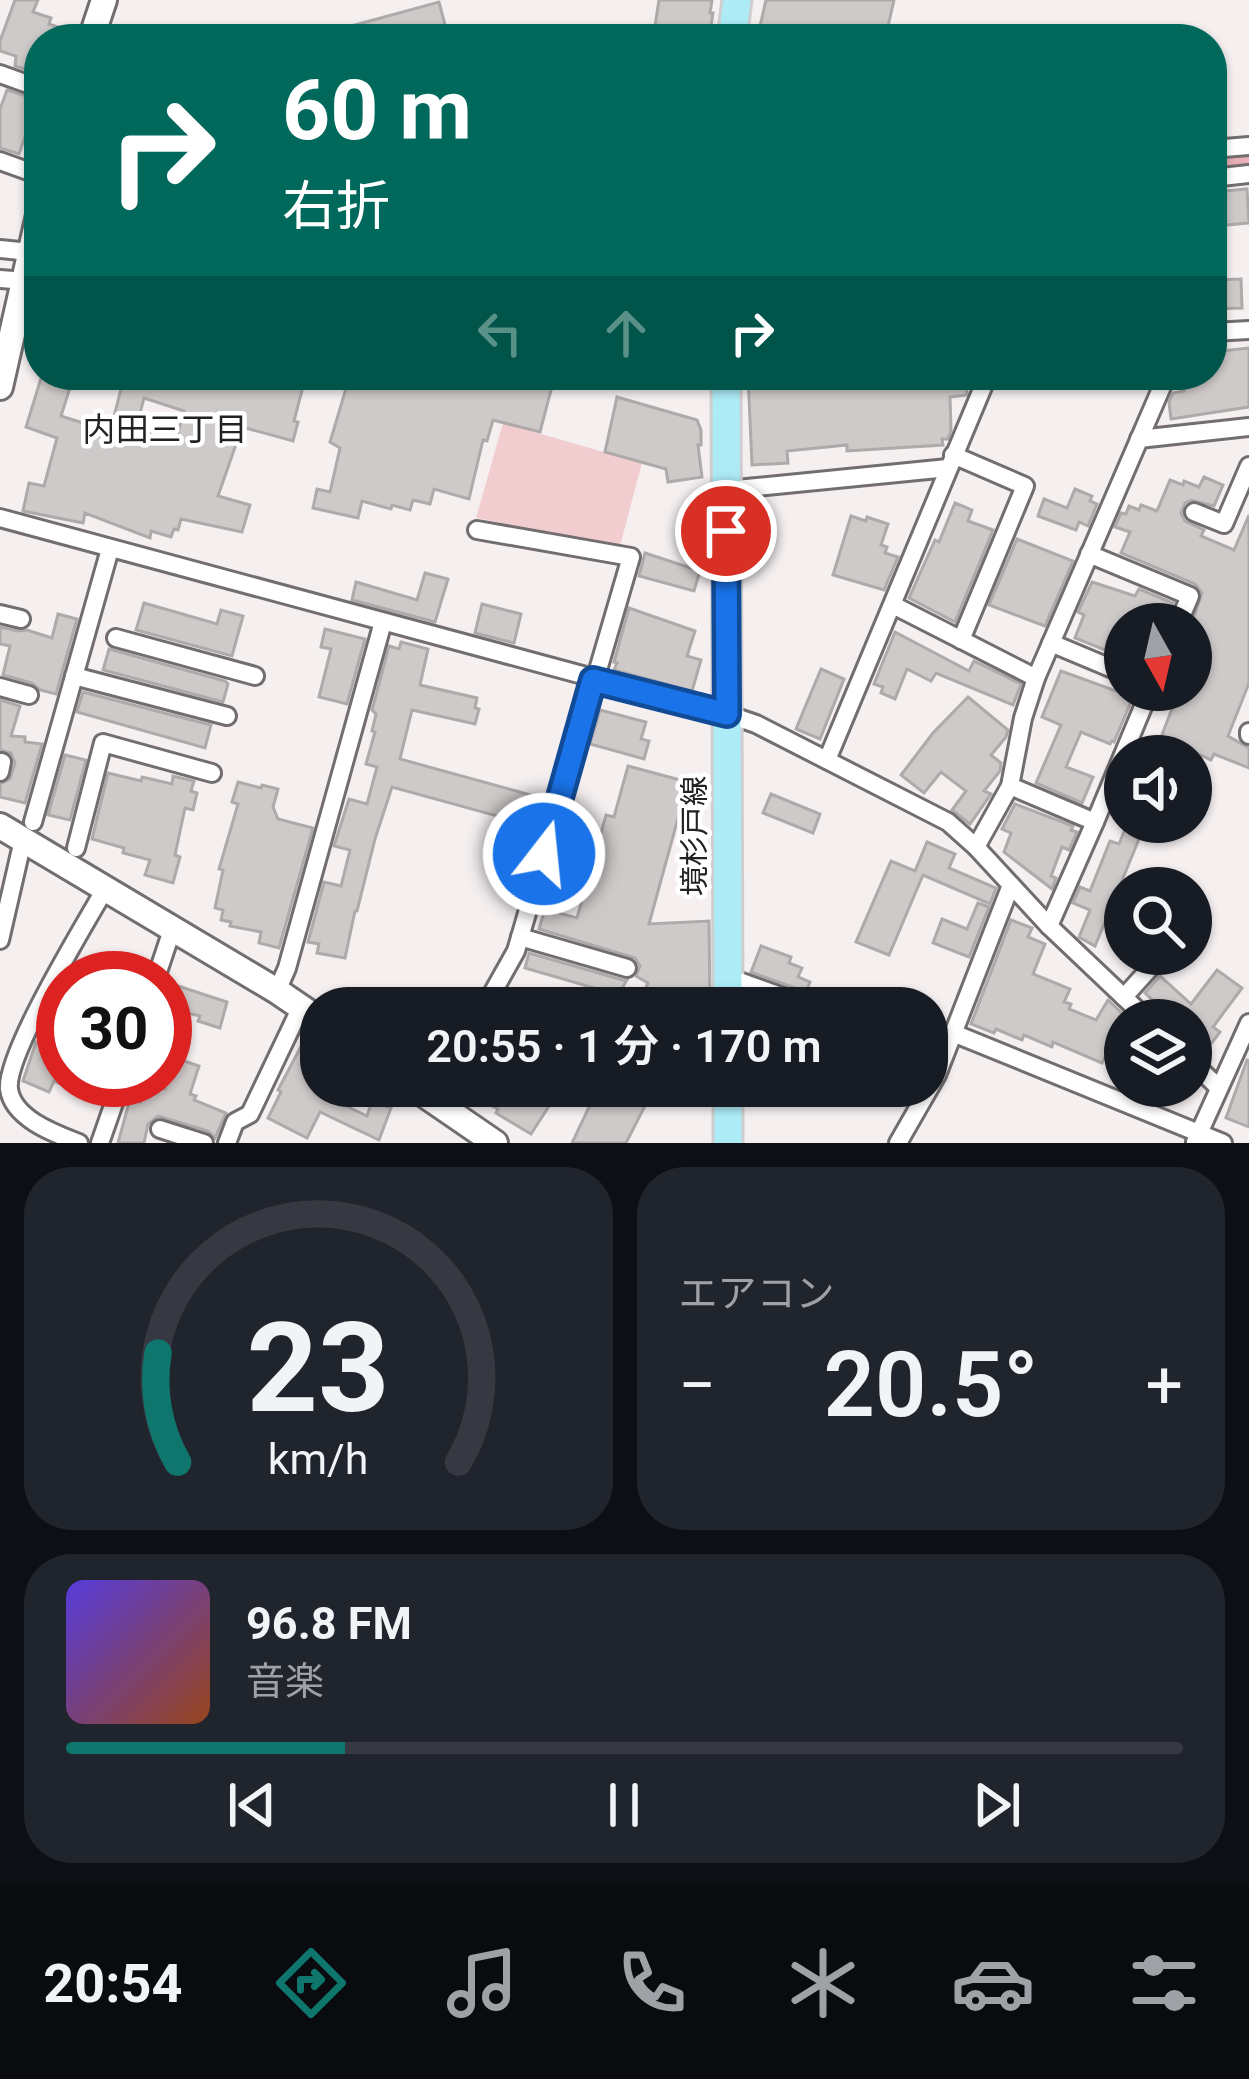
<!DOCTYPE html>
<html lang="ja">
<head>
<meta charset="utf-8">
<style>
  body { margin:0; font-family:Roboto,"Noto Sans JP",sans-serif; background:#20242c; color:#f1f3f6; height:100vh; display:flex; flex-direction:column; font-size:45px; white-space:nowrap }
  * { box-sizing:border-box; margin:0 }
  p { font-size:39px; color:#9ea1a6 }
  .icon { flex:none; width:66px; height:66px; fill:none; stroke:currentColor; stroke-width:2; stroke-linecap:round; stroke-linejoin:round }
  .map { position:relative; height:1143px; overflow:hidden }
  .drawer { display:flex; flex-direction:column; gap:24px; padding:24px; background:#0d0f14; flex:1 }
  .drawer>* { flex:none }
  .top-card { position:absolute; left:24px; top:24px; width:1203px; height:366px; border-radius:48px; box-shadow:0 3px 9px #0004; background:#00695c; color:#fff; overflow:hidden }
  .needle { width:78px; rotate:172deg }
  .controls { position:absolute; left:1104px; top:603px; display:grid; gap:24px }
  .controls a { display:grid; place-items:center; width:108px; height:108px; border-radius:50%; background:#171b24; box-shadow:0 3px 9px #0004; font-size:60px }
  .speed { position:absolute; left:36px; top:951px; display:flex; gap:24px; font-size:60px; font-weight:700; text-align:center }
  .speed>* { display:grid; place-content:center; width:156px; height:156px; border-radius:50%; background:#171b24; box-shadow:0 3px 9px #0004; line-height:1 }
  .speed .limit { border:18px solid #d22; background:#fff; color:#111 }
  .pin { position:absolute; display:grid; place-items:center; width:102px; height:102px; color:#fff; margin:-51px; border:6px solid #fff; border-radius:50%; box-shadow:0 3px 12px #0007 }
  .me { position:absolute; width:132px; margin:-66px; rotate:16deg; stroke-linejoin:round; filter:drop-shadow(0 0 9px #0008) }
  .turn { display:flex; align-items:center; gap:42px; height:252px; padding:0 60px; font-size:54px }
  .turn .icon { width:156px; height:156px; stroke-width:2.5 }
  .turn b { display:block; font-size:84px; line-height:102px }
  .lanes { display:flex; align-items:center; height:114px; padding:0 60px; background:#0003; justify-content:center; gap:60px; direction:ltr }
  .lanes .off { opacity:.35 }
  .big { font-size:90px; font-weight:600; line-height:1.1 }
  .drawer .card { flex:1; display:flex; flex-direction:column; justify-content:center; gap:18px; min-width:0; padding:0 42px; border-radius:48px; background:#20242c }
  .drawer .dial { align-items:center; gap:0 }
  .dial svg { height:312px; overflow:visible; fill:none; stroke:#363941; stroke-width:7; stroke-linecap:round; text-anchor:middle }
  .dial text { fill:#f1f3f6; stroke:none }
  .song { display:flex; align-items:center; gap:36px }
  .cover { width:144px; height:144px; border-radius:18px; background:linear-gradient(135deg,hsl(250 70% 55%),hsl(20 70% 35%)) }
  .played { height:12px; border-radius:6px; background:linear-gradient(90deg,#0f766e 25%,#363941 25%) }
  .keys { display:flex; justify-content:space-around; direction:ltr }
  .heat { display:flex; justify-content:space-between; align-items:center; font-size:66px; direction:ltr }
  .drawer .tiles { flex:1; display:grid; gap:24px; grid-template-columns:1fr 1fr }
  .card:last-child { grid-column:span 2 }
  .trip { position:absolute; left:300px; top:987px; width:648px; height:120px; border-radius:48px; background:#171b24; box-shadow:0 3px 9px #0004; font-weight:600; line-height:120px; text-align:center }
  .tab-bar { display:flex; height:192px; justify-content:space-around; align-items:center; background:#090b0e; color:#9ea1a6 }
  .tab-bar .icon { width:84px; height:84px }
  .tab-bar .selected { color:#0f766e }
  .tab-bar b { font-size:54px; color:#f1f3f6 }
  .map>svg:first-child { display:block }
</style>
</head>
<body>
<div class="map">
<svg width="1249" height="1143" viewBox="0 0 1249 1143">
  <rect width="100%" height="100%" fill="#f5eff0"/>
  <!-- green -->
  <path fill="#f1cdd0" d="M503 423 642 463 620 546 476 518Z"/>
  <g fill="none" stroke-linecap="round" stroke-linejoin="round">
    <!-- river -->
    <path stroke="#e9b1b7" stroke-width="36" d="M1212 164 1249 160"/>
  </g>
  <!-- building -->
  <g fill="#cfcaca" stroke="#afaaaa" stroke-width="3" fill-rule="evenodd">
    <path d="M15 0H38L33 12 51 18 49 24 76 33 75 39H39V74L15 66 16 56 0 51V41Z"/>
    <path d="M659 0H712L710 13H713L709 39H653Z"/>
    <path d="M766 0H894L885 39H775L758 35Z"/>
    <path d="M439 2 448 36 437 39H322V34Z"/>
    <path d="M7 90 39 100 34 124 30 123 19 154 0 148V109Z"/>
    <path d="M1247 189 1249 223 1215 226 1212 192Z"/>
    <path d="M1241 279 1242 308 1212 309V280Z"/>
    <path d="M1249 348V407L1171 419 1169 402 1173 393 1184 391 1182 375H1212V352Z"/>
    <path d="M42 375H74L61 416 105 430 107 422 112 424 121 389 87 379 88 375H169L204 386 208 375H306L294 421 298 422 293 441 242 427 218 496 250 505 242 532 181 519 178 530 174 529 171 537 151 531 150 538 85 513 83 523 23 511 29 483 44 486 57 438 26 427ZM144 398 184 411 176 440 136 429Z"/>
    <path d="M350 375H555L540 432 493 420 487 441 483 440 469 499 434 489 430 504 413 500 410 510 392 505 391 509 362 501 358 518 313 508 317 489 330 492 340 448 330 442Z"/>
    <path d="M748 375H783V381L835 375H868V380L965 375 967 393 966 395 950 397 951 430 948 439H942L943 445 847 451V445L787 451 788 463 752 465Z"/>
    <path d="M617 397 697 420 701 430V445H698L702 477 668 482 666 469 605 452Z"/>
    <path d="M1204 477 1223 485 1214 506 1191 500 1185 503 1181 513 1185 521 1204 530 1201 536 1234 550 1249 515V683L1228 736 1249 748V768L1214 754 1211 760 1180 745 1176 756H1154L1179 690H1191V626L1202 593 1195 584 1121 553 1130 532 1115 527 1121 513 1126 514 1129 506 1139 510 1141 505 1157 511 1170 480 1183 485 1184 481 1199 487Z"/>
    <path d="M1075 489 1092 496 1090 501 1097 504 1088 526 1079 522 1076 530 1038 516 1044 499 1067 508Z"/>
    <path d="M955 503 972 510 968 521 993 530 955 622 909 598 935 540 939 542Z"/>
    <path d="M851 516 866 521 867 517 888 524 881 545 887 547 885 553 898 557 884 590 833 575Z"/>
    <path d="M1017 539 1073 561 1045 626 989 605Z"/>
    <path d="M645 553 700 571 694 591 639 576Z"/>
    <path d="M425 573 448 579 435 622 352 600 356 582 417 600Z"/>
    <path d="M1092 582 1135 596 1139 589 1173 603 1165 624H1136L1125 620V658L1075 638 1084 615 1078 612Z"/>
    <path d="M144 603 217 624 221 610 243 616 232 656 136 630Z"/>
    <path d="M482 604 521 614 514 643 475 633Z"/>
    <path d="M629 608 695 631 687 656 701 660 692 691 614 670 617 663 614 662Z"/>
    <path d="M58 614 77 619 56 694 40 690 32 683 3 675 10 646 0 644V627L18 631 27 630 52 638Z"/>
    <path d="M325 629 365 639 347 704 319 697 331 649 321 647Z"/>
    <path d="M895 632 969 671 974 661 1021 684 1013 705 936 673 931 681 907 669 895 699 881 693 883 687 874 684Z"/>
    <path d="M401 642 428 649 420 685 477 698 475 708 479 709 475 724 412 710 400 759 538 797 530 825 392 787 375 839 357 911H355L345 958 317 953 319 944 308 942 324 882 341 886 350 850 334 846 349 799 367 804 377 767 366 764 375 732 372 731 376 714 372 710 389 646 399 649Z"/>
    <path d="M109 649 225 681 228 684 223 702 103 670Z"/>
    <path d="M821 669 844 679 820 739 796 729Z"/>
    <path d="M1061 671 1133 697 1114 742 1112 741 1110 744 1081 732 1066 767 1093 777 1082 803 1036 783 1061 725 1042 717Z"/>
    <path d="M83 692 211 725 205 748 77 712Z"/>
    <path d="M968 697 1008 730 1006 737 991 755 1001 763 1000 771 984 791 991 794 970 824 952 810 966 791 941 772 924 793 901 775 933 733Z"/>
    <path d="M0 700 20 706 11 736 25 737V742L42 744 25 803 0 797V784L10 779 15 763 11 753 0 750Z"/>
    <path d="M600 710 646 722 641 739 649 741 644 759 590 744Z"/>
    <path d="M65 755 86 760 70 820 48 815Z"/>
    <path d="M628 766 688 782 649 924 709 921 710 1008H636L648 983 636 976 640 966 635 958 539 929 545 909 577 918 606 815 614 817Z"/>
    <path d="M108 773 141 781 142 777 172 784 173 776 194 781 191 791 197 793 193 810 185 808 175 855 180 857 173 883 145 875 150 860 123 853 124 848 92 839Z"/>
    <path d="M238 782 261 788 262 785 278 789 273 807 278 819 313 828 279 948 259 943 261 932 230 926 231 922 221 920 223 910 215 908 223 870 219 869 238 804 232 802Z"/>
    <path d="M771 794 820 814 813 833 763 813Z"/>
    <path d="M1015 804 1073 826 1071 830 1077 832 1069 850 1062 847 1051 876 1056 878 1052 889 1004 852 1011 833 1002 829Z"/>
    <path d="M1128 822H1146L1095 946 1079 937 1090 910 1073 903 1080 887 1090 891 1110 841 1119 844Z"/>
    <path d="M927 842 955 854 949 868 996 888 990 904 923 875 889 955 856 942 891 861 915 871Z"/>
    <path d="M978 903 989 907 969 957 933 943 942 919 967 929Z"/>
    <path d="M1011 920 1032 928 1028 937 1045 944 1033 974 1070 989 1064 1002 1071 1004 1069 1009 1096 1020 1108 1000 1126 1017 1102 1063 1053 1042 1052 1047 1024 1035 1022 1040 996 1029 994 1033 971 1024Z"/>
    <path d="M761 946 791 957 789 963 802 968 798 977 810 982 806 992 751 972Z"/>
    <path d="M529 953 623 980H627L618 995 525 968Z"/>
    <path d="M1217 970 1242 988 1213 1027 1220 1032 1208 1048 1191 1035V1020H1174L1145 993 1160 976 1191 1004Z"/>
    <path d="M172 984 227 1002 220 1028 198 1021 200 1016 166 1008Z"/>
    <path d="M308 1033 321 1040V1054L315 1067 321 1070V1086H338L332 1099 367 1116 372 1101 391 1108 379 1140 320 1112 307 1138 268 1118 281 1092 278 1090Z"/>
    <path d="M36 1042 63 1054V1085L54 1081 49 1092 23 1081Z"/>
    <path d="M169 1056 199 1066 190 1094 196 1096 194 1100 226 1113 215 1138 208 1131 158 1116 148 1124 144 1143H118L130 1099 140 1102 145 1083 165 1089V1068Z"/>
    <path d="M1247 1060 1249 1061V1127L1226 1118Z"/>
    <path d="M451 1086H562L531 1134 496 1113 498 1109Z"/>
    <path d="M599 1086H655L626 1143H572Z"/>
  </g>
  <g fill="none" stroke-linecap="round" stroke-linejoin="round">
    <!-- street casing -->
    <g stroke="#726d6e" stroke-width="22">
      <g id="street">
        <path d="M0 74 39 88"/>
        <path d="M1212 149 1249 146"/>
        <path d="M0 161 39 175"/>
        <path d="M1212 178 1249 174"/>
        <path d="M0 249 30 252"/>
        <path d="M0 279 39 282"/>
        <path d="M1212 332 1249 330"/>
        <path d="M1139 439 1249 427"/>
        <path d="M953 455 1025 486 961 640"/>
        <path d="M726 490 948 468"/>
        <path d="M1194 512 1224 524 1249 466"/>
        <path d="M0 518 727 714 756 724 948 822 976 847 1010 786 1023 718 1036 678 1167 375"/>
        <path d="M477 530 631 557 516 951 484 1008"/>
        <path d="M1089 554 1190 596 1178 624"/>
        <path d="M893 605 1036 678"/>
        <path d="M0 614 21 619"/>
        <path d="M116 638 255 676"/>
        <path d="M1051 643 1125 674"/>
        <path d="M74 676 227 716"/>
        <path d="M0 687 29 695"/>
        <path d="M1249 732V735"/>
        <path d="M827 760 988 375"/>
        <path d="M0 772 2 762"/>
        <path d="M1010 786 1095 822 1049 926"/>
        <path d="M33 822 110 549"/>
        <path d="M1095 822 1150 690"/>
        <path d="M976 847 1049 926 1148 1020"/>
        <path d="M76 848 103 743 212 773"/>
        <path d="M520 937 627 968"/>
        <path d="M0 940 23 840"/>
        <path d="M728 977 814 1008"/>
        <path d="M156 978 172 930"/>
        <path d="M277 991 287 968 383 622"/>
        <path d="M1124 997 1161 956"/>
        <path d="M953 1033 1223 1143"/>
        <path d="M1191 1061 1218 1087"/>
        <path d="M160 1129 204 1143"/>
        <path d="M1195 1142 1249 1023"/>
        <path d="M79 1143C56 1134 13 1119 9 1089 5 1055 85 924 105 889"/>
        <path d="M100 1143 122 1080"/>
        <path d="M227 1143 235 1122 250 1114 301 1007"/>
        <path d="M898 1143 937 1075 1011 885"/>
      </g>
    </g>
    <!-- secondary casing -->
    <g stroke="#726d6e" stroke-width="30">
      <g id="secondary">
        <path d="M91 39 104 0"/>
        <path d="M0 387 39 215"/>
        <path d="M0 826 277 991 321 1021"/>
        <path d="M412 1086 495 1143"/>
      </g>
    </g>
    <!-- primary casing -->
    <g stroke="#cfcece" stroke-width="33">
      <g id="primary">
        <path d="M732 39 737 0"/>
        <path d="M726 375 728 1008"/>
        <path d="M728 1143V1086"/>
      </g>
    </g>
    <!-- street -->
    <use href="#street" stroke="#fff" stroke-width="16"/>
    <!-- secondary -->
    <use href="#secondary" stroke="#fff" stroke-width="24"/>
    <!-- primary -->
    <use href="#primary" stroke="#adecf7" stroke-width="27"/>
  </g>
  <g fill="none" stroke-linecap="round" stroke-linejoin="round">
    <!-- route casing -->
    <g stroke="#114b97" stroke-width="30">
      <path id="route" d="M544 854 593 680 727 714 726 531"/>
    </g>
    <!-- route -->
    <use href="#route" stroke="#1a73e8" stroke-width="21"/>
  </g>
  <g text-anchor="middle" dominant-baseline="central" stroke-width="9" stroke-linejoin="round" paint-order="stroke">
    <!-- street labels -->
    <g font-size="30" fill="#232121" stroke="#fff">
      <text transform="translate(694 836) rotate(-90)">境杉戸線</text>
    </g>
    <!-- neighbourhood labels -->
    <g font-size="33" fill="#232121" stroke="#fff">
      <text x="165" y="429">内田三丁目</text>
    </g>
  </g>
</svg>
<div class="controls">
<a><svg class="needle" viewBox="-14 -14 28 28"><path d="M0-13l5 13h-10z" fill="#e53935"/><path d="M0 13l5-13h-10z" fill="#9ea1a6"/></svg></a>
<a><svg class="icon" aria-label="sound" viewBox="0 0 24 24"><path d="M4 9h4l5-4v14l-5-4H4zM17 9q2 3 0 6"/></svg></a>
<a><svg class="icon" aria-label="search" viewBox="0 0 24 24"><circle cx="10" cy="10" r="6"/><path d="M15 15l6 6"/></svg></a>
<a><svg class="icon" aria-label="layers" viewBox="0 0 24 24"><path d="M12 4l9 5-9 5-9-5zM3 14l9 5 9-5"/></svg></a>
</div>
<div class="speed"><div class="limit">30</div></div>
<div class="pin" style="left:726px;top:531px;background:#d93025"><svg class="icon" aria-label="arrive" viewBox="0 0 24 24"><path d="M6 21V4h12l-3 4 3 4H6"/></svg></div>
<svg class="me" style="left:544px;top:854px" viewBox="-20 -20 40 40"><circle r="17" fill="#1a73e8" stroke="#fff" stroke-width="3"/><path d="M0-11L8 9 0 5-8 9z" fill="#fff"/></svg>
<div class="trip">20:55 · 1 分 · 170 m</div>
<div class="top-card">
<div class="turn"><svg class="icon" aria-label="right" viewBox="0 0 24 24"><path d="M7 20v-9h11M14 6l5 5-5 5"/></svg><div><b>60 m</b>右折</div></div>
<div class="lanes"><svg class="icon off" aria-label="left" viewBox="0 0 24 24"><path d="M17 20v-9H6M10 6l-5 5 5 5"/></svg><svg class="icon off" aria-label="ahead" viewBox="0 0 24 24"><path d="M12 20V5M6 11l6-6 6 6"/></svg><svg class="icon" aria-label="right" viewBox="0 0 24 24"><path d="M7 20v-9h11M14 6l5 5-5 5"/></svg></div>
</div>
</div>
<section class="drawer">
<div class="tiles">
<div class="card dial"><svg viewBox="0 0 100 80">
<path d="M14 69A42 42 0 1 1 86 69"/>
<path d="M14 69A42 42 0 0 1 9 41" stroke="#0f766e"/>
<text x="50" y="56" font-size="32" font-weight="700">23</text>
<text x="50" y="72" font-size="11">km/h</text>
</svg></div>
<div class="card"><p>エアコン</p>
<div class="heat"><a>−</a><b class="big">20.5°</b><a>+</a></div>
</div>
<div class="card">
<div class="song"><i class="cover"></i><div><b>96.8 FM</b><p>音楽</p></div></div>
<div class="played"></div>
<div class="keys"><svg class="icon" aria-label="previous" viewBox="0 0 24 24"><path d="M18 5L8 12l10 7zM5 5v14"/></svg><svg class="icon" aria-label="pause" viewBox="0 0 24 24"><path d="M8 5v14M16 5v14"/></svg><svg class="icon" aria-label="next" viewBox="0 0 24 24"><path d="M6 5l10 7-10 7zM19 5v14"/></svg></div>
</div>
</div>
</section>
<nav class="tab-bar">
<b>20:54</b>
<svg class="icon selected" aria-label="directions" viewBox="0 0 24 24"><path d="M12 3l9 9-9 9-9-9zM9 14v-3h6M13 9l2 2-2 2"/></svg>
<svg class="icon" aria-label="music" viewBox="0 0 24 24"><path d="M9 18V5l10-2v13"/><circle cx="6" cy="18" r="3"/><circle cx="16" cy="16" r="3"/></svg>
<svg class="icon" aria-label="phone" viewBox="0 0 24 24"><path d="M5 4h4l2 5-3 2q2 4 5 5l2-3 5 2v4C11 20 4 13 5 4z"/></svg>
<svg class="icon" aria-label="climate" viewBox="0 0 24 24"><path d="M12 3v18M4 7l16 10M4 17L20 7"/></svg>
<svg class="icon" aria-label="car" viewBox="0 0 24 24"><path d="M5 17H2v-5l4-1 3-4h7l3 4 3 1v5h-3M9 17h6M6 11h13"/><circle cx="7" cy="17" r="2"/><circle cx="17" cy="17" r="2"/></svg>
<svg class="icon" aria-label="filters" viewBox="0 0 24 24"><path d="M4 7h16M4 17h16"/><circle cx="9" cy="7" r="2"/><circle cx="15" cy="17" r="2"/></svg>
</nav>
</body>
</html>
